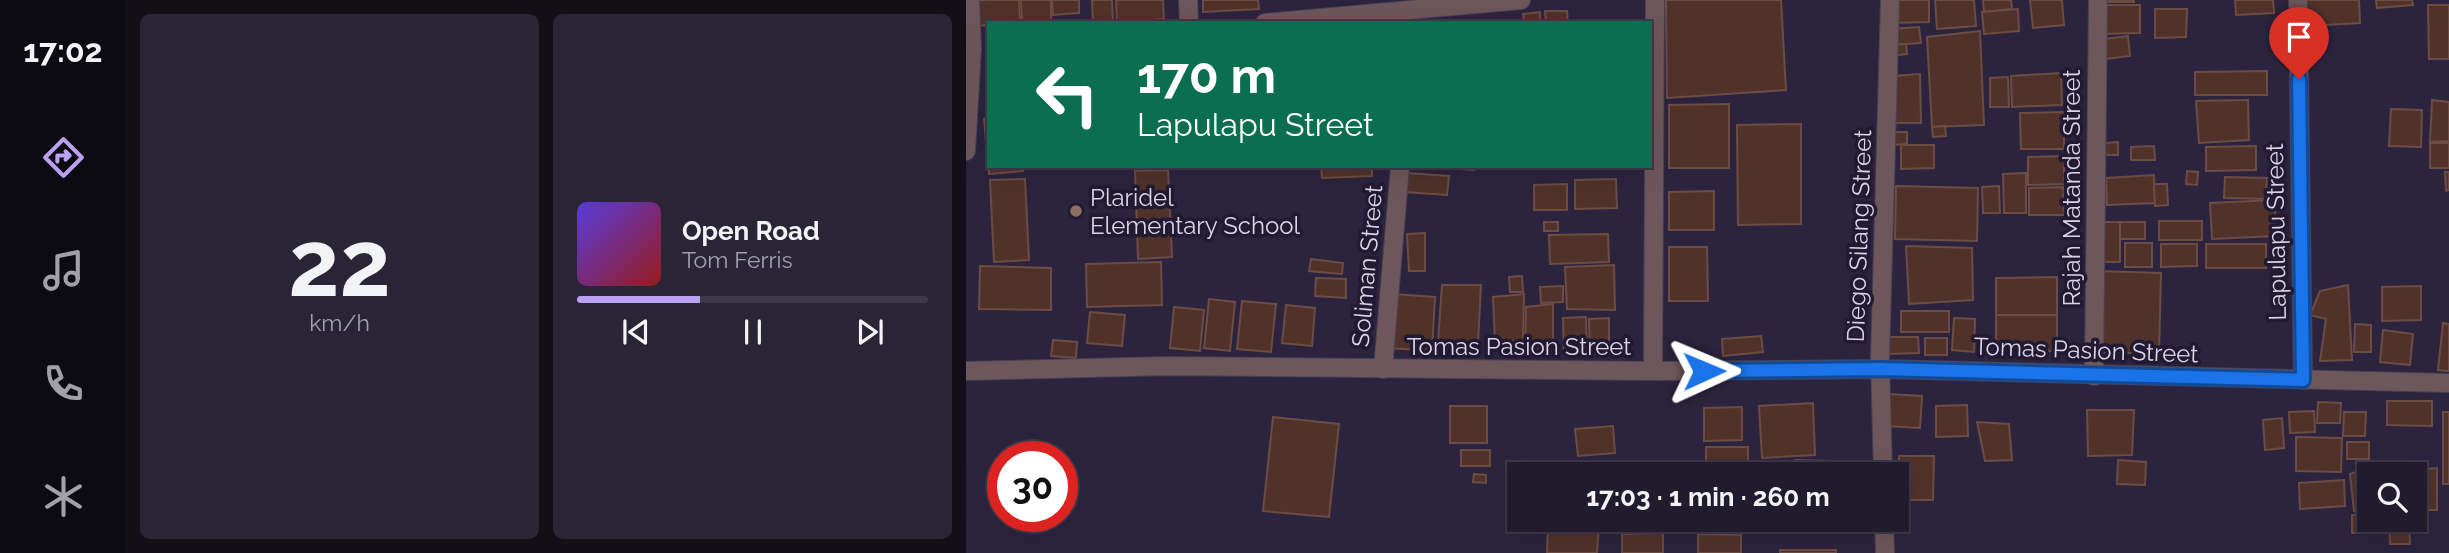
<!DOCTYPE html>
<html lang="en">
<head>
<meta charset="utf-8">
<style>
  body { margin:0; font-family:Raleway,sans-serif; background:#292436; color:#f1f3f6; height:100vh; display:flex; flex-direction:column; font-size:26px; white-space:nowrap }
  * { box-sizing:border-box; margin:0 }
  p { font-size:23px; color:#a2a1aa }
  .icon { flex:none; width:38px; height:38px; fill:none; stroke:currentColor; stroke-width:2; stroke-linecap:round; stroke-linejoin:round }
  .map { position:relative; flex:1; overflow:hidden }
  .panel { display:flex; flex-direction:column; gap:14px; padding:14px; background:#120f19; width:840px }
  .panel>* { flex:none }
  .banner { position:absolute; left:21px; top:21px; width:665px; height:147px; border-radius:0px; box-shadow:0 7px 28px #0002,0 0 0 2px #3e394a; background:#0b6e4f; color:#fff; overflow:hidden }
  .buttons { position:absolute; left:1391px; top:462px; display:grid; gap:14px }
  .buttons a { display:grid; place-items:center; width:70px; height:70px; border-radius:0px; background:#211b2e; box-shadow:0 7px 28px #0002,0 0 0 2px #3e394a; font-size:35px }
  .speed { position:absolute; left:21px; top:441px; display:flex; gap:14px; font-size:35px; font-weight:700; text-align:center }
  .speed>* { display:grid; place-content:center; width:91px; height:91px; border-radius:50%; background:#211b2e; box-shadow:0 7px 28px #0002,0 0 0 2px #3e394a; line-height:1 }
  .speed .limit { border:10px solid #d22; background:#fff; color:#111 }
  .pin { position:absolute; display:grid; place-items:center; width:60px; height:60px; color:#fff; margin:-72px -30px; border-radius:50% 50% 50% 0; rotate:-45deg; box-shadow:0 0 7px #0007 }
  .pin .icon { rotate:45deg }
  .me { position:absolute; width:77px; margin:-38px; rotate:89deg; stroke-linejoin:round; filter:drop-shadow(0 0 5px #0008) }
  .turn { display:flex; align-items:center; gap:24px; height:147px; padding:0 35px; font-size:32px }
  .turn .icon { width:91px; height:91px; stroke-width:2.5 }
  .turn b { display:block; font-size:49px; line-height:60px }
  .panel .card { flex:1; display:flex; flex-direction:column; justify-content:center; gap:10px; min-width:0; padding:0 24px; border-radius:10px; background:#292436 }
  .panel .dial { align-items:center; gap:0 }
  .dial b { font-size:91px; line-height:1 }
  .song { display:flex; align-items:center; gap:21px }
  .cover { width:84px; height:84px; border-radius:10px; background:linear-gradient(135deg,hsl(250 70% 55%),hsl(0 70% 35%)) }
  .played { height:7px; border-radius:4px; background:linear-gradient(90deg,#bca0f2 35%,#3e394a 35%) }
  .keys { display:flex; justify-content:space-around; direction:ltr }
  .panel .tiles { flex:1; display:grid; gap:14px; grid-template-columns:repeat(2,1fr) }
  .trip { position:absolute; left:541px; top:462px; width:402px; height:70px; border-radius:0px; background:#211b2e; box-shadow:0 7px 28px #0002,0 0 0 2px #3e394a; font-weight:700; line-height:70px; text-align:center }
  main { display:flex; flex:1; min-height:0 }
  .dock { display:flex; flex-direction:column; width:126px; justify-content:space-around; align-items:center; background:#0d0b12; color:#a2a1aa }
  .dock .icon { width:49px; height:49px }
  .dock .on { color:#bca0f2 }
  .dock b { font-size:32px; color:#f1f3f6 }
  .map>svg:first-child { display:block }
</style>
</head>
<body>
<main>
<nav class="dock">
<b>17:02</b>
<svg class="icon on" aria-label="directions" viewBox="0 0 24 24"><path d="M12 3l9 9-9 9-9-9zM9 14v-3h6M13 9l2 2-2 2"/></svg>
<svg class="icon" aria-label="music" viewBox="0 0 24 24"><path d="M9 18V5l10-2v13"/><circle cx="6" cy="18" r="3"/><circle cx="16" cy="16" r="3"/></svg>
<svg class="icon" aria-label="phone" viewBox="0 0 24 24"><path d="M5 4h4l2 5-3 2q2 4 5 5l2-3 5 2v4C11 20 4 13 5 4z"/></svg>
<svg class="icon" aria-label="climate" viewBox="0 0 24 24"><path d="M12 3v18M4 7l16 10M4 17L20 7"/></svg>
</nav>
<section class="panel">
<div class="tiles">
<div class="card dial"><b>22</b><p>km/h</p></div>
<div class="card">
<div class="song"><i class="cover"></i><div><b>Open Road</b><p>Tom Ferris</p></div></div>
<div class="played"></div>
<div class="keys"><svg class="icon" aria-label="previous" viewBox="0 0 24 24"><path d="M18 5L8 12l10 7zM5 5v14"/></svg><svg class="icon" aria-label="pause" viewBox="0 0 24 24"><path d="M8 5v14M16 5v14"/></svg><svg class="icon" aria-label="next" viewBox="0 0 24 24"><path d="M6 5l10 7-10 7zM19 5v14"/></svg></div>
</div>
</div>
</section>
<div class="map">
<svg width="1483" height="553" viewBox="0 0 1483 553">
  <rect width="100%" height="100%" fill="#2c243e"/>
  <!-- building -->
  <g fill="#50322a" stroke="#6d4c44" stroke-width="2">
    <path d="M6 0H53L54 23H23V25L7 26Z"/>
    <path d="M55 0H85V23H56Z"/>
    <path d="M86 0H113V13L87 15Z"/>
    <path d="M126 0H146L147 23H127Z"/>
    <path d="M150 0H197L198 19 151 23Z"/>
    <path d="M237 0H292L293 9 237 12Z"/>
    <path d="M700 0H815L820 90 701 98Z"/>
    <path d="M925 0H963V22L926 23Z"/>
    <path d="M969 0H1008L1010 26 971 29Z"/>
    <path d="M1017 0H1045L1046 9 1018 12Z"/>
    <path d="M1064 0H1096L1098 25 1067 28Z"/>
    <rect x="1135" y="0" width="33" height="2"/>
    <path d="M1269 0H1307L1308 13 1270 15Z"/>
    <path d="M1340 0H1393L1394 23 1341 26Z"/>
    <path d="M1410 0H1446L1447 5 1411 8Z"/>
    <path d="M1133 5H1174V33L1133 34Z"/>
    <path d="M1462 5H1483V59H1463Z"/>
    <path d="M1052 9 1053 31 1018 34 1016 12Z"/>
    <path d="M1189 9H1221L1220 37 1189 38Z"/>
    <path d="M579 11H601L602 23H580Z"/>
    <path d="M574 12V23H558L557 14Z"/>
    <path d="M550 21V23H489V22Z"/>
    <path d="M953 27 955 43 925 45 924 29Z"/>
    <path d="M1014 31 1018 125 966 127 961 37Z"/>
    <path d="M1162 36 1164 56 1140 59 1138 39Z"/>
    <path d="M940 44 941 54 924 56 923 45Z"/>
    <rect x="20" y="65" width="3" height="45"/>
    <path d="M1301 71V95H1229V72Z"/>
    <path d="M1095 73 1096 105 1046 107 1045 76Z"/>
    <path d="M954 74 955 123H929L927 76Z"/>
    <path d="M1042 77 1043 107H1024V78Z"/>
    <path d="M1282 100 1283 140 1233 143 1230 101Z"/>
    <path d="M1466 100 1483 102V141L1464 142Z"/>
    <path d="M763 104V168H703V105Z"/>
    <path d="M1425 109 1456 110 1455 147 1423 146Z"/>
    <path d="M1098 112V149H1055L1054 113Z"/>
    <path d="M18 119H23V166H56L57 171 23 174Z"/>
    <path d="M835 124V224L772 225 771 125Z"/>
    <path d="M979 126 980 136 967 137 966 127Z"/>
    <path d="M927 132H941V144L927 145Z"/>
    <path d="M1152 142V155H1139V143Z"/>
    <rect x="1464" y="143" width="19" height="25"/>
    <path d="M935 145H968V168L935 169Z"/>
    <path d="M1188 146 1189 160H1165V147Z"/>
    <path d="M1290 146V170L1240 171V147Z"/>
    <path d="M1098 156V184L1062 185V157Z"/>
    <path d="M355 166H406V176L356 178Z"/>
    <path d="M443 166H508V170Z"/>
    <path d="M202 170 206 257 172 259 169 171Z"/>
    <path d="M1221 171 1232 172 1231 185 1220 184Z"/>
    <path d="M1479 172H1483V190L1480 191Z"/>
    <path d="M441 173 483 176 481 195 439 192Z"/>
    <path d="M1060 173V213H1038L1037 174Z"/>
    <path d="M1188 175 1189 203 1141 205 1140 178Z"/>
    <path d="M1259 177 1301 178 1300 199 1258 198Z"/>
    <path d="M59 179 63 260 28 262 24 180Z"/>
    <path d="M650 179 651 208 609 209V180Z"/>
    <path d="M601 184V210H568V185Z"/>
    <path d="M1188 184H1201L1202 205 1189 206Z"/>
    <path d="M930 186 1012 188 1011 241 929 239Z"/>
    <path d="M1033 186 1034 213H1017L1016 187Z"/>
    <path d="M1097 187 1098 215H1063V188Z"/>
    <path d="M748 191V230H703V192Z"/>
    <path d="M1309 200V236L1246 239 1244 203Z"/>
    <rect x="1193" y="221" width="43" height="19"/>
    <rect x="578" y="222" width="14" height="9"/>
    <rect x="1132" y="222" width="22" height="40"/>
    <rect x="1154" y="222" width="25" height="17"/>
    <path d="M459 233V271H443L441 234Z"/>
    <path d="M642 234 643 262 584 264 583 235Z"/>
    <rect x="1159" y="243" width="27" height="24"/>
    <path d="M1195 244H1231V266L1195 267Z"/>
    <rect x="1240" y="244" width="60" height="24"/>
    <path d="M940 246 1006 248 1007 300 943 304Z"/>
    <path d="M703 247H741L742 301H703Z"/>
    <path d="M345 259 377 263 376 274 343 271Z"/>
    <path d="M195 262 196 305 121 307 120 264Z"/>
    <path d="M648 265 649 310 601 309 599 267Z"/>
    <path d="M14 266 85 268V310L13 309Z"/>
    <path d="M1132 271 1195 273 1193 354 1130 352Z"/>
    <path d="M556 276 557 292H544L543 277Z"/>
    <path d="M1091 277V315H1030V278Z"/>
    <path d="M350 278 380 279V298L349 296Z"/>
    <path d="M476 285H515L512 343 472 342Z"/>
    <path d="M1382 285 1386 360 1354 361 1360 319 1344 315 1354 291Z"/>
    <path d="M597 286V302L575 303 574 287Z"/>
    <path d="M1455 286V320L1416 321V287Z"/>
    <path d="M427 294 469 297 466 351 423 348Z"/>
    <path d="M558 294 557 340 529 342 527 297Z"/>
    <path d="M243 299 269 302 264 351 238 348Z"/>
    <path d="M276 301 310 304 305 352 271 349Z"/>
    <path d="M587 304V351H559L560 307Z"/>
    <path d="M320 305 349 308 346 346 316 343Z"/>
    <path d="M208 307 238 310 234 351 204 348Z"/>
    <rect x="935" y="311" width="48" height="21"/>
    <path d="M124 312 159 315 156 346 121 343Z"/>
    <path d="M1030 315H1091V351L1030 352Z"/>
    <path d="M620 317 621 354 598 355 597 318Z"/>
    <path d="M643 318V353L624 354 623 319Z"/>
    <path d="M988 318 1009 319 1008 352 986 350Z"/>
    <path d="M1477 323 1483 324V371L1472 370Z"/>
    <path d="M1389 324 1405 325V352H1388Z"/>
    <path d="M1417 330 1447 334 1444 365 1414 362Z"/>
    <path d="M795 336 797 352 757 356 756 339Z"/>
    <path d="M921 337H952L953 353 921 354Z"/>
    <rect x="959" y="338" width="22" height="17"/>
    <path d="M87 340 111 342 110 358 85 356Z"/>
    <path d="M922 394 956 396 954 428 920 426Z"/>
    <path d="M1421 401H1466V426L1421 425Z"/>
    <path d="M1352 402 1375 403 1374 423H1351Z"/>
    <path d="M847 403 849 455 796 458 793 406Z"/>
    <path d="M1001 405 1002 436 970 437V406Z"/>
    <rect x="484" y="406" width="37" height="37"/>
    <path d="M776 407V440L738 441V408Z"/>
    <path d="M1121 410H1168L1166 455 1122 456Z"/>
    <path d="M1348 411 1349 432 1324 433 1323 412Z"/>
    <path d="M1378 412H1400L1399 436H1377Z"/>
    <rect x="1477" y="412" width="6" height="72"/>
    <path d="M307 417 373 424 363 517 297 511Z"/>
    <path d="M1316 418 1318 448 1299 450 1297 420Z"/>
    <path d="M1011 422 1043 424 1046 460 1019 461Z"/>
    <path d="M647 426 649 453 612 456 609 429Z"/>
    <path d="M1330 437 1376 438 1375 472 1330 471Z"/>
    <rect x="1381" y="442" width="22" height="17"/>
    <rect x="740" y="447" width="42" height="21"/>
    <rect x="495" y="450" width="29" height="16"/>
    <path d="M933 456H968L967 500H933Z"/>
    <path d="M829 460 870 461 874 474H831Z"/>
    <path d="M1152 460 1180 462 1179 485 1151 484Z"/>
    <path d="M1410 465 1411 474H1404V508L1388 511 1384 474Z"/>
    <path d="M1471 468V510H1449V474H1425L1424 472Z"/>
    <path d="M508 474 520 475V483L507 482Z"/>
    <path d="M1378 480 1379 506 1334 509 1333 483Z"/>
    <path d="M1386 515H1404V520H1418V532L1386 533Z"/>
    <rect x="809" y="520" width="71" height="10"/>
    <path d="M1423 520H1443L1444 544H1424Z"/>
    <path d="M582 524 633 526 631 553H581Z"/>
    <path d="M697 533V553H656V534Z"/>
    <path d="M732 534 775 535V553H732Z"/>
    <rect x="814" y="550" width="56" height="3"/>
  </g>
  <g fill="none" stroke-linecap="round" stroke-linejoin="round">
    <!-- minor casing -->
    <g stroke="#484059" stroke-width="20">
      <g id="minor">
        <path d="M222 0 223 23"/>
        <path d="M1332 0 1337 380"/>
        <path d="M299 23 555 0"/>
        <path d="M0 151 6 49 4 0"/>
        <path d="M417 369 434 166"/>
        <path d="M0 371 202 366 687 371 915 369 1483 383"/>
        <path d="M687 371 689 0"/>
        <path d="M1128 376 1132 0"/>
        <path d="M917 474 914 359 924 0"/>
        <path d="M918 520 919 553"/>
      </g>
    </g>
    <!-- minor -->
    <use href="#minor" stroke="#6e575b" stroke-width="18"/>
  </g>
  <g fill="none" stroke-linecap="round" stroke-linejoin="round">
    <!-- route casing -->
    <g stroke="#114b97" stroke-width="18">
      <path id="route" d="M738 371 915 369 1337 380 1333 79"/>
    </g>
    <!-- route -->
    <use href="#route" stroke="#1a73e8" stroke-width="12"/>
  </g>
  <!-- markers -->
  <circle fill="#8d6e63" stroke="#221a33" stroke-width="2.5" cx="110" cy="211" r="7"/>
  <g text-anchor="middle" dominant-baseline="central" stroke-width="7" stroke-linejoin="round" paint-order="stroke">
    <!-- street labels -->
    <g font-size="24" fill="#d9d5e6" stroke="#221a33">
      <text transform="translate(1105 188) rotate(-90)">Rajah Matanda Street</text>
      <text transform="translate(1310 232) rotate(-91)">Lapulapu Street</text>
      <text transform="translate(893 236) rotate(-88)">Diego Silang Street</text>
      <text transform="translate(401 266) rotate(-85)">Soliman Street</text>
      <text x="553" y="346">Tomas Pasion Street</text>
      <text transform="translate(1120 350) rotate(2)">Tomas Pasion Street</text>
    </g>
    <!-- poi labels -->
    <g font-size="24" fill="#d9d5e6" stroke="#221a33" text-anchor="start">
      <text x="124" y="197">Plaridel<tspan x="124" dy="28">Elementary School</tspan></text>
    </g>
  </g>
</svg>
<div class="buttons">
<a><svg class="icon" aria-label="search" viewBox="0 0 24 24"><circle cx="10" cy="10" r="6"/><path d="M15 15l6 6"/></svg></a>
</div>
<div class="speed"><div class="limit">30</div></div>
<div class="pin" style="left:1333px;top:79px;background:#d93025"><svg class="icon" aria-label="arrive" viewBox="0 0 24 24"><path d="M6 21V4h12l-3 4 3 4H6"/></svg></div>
<svg class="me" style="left:738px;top:371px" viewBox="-20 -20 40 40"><path d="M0-17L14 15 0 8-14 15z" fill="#1a73e8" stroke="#fff" stroke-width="4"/></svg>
<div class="trip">17:03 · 1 min · 260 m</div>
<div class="banner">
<div class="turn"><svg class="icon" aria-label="left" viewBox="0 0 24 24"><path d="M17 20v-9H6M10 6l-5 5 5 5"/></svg><div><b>170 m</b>Lapulapu Street</div></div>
</div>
</div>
</main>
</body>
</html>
